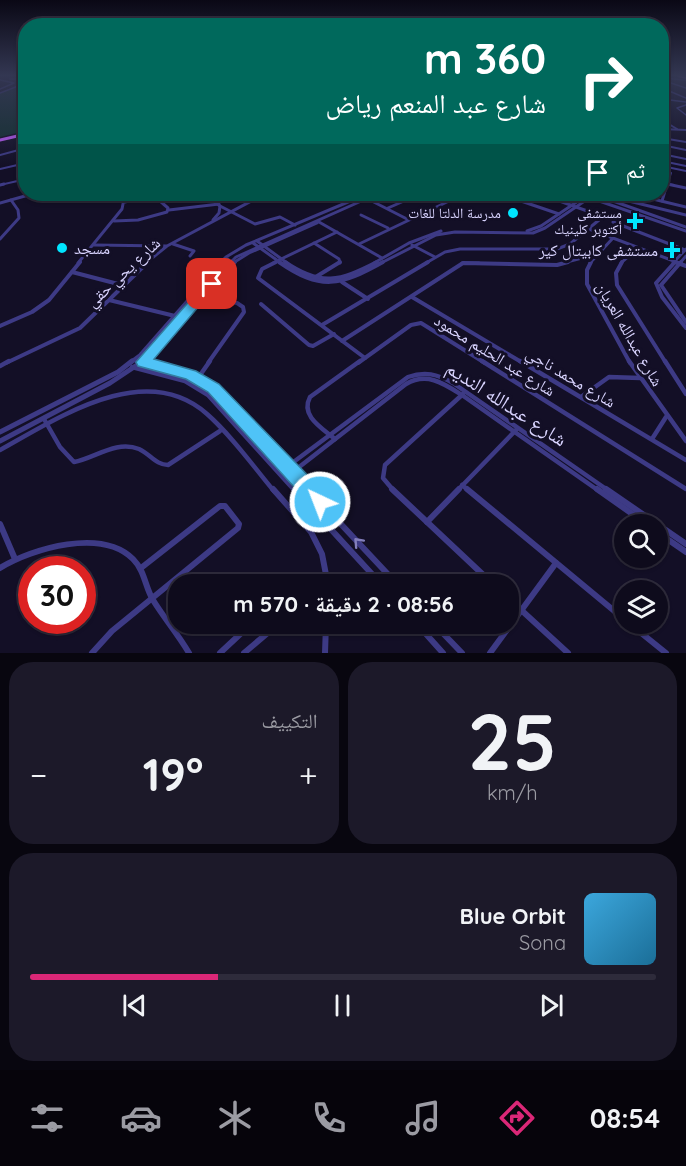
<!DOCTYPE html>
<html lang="ar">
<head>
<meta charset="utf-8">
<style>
  body { margin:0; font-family:Quicksand,"Noto Naskh Arabic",sans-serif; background:#1c1929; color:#f1f3f6; direction:rtl; height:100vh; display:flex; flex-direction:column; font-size:22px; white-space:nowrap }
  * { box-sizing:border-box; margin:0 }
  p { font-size:20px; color:#9b9ba3 }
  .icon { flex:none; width:33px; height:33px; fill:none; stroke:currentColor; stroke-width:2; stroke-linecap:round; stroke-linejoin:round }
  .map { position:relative; height:653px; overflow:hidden; direction:ltr }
  .drawer { display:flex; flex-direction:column; gap:9px; padding:9px; background:#08060f; flex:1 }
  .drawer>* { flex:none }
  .top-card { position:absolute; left:18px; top:18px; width:651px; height:183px; border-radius:24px; box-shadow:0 2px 4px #0004,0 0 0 2px #2e2b3b; direction:rtl; background:#00695c; color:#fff; overflow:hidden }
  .fabs { position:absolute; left:614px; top:514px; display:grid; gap:12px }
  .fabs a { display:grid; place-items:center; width:54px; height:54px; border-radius:50%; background:#0e0b1c; box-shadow:0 2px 4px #0004,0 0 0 2px #2e2b3b; font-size:30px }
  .speed { position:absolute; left:18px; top:556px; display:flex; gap:12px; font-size:30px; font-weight:700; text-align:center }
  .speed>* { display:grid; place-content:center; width:78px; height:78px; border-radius:50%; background:#0e0b1c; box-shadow:0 2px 4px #0004,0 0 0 2px #2e2b3b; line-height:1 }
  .speed .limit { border:9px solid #d22; background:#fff; color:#111 }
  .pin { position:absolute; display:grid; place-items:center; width:51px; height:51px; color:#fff; margin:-26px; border-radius:12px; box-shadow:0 3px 9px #0006 }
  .me { position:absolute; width:66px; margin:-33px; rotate:317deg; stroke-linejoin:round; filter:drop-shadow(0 0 4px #0008) }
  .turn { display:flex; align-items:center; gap:21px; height:126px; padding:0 24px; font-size:27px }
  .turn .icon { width:78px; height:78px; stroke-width:2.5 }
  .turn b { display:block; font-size:42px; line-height:51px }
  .then { display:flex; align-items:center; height:57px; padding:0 24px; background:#0003; gap:12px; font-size:22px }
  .big { font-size:45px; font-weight:700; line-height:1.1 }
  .drawer .widget { flex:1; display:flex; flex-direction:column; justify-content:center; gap:9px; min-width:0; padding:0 21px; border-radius:24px; background:#1c1929 }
  .drawer .dial { align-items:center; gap:0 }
  .dial b { font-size:78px; line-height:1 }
  .song { display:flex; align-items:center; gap:18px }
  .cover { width:72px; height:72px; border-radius:9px; background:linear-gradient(135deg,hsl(200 70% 55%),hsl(200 70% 35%)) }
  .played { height:6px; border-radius:3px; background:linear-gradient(90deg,#db2777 30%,#2e2b3b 30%) }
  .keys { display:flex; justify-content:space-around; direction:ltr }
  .heat { display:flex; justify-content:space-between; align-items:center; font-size:33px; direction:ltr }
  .drawer .tiles { flex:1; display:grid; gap:9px; grid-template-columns:1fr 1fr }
  .widget:last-child { grid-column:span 2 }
  .trip { position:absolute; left:168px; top:574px; width:351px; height:60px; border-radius:24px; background:#0e0b1c; box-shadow:0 2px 4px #0004,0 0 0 2px #2e2b3b; font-weight:700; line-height:60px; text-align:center; direction:rtl }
  .menu { display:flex; height:96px; justify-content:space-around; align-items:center; background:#06040b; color:#9b9ba3 }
  .menu .icon { width:42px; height:42px }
  .menu .on { color:#db2777 }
  .menu b { font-size:27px; color:#f1f3f6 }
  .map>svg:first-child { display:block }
</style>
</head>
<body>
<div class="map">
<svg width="686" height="653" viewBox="0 0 686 653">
  <rect width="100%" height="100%" fill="#130f26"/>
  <!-- green -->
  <path fill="#12302f" d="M25 84V131L0 137V93Z"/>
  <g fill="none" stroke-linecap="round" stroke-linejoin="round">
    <!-- minor-far5 -->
    <g stroke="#3d3a85" stroke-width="1.5">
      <path d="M662 78 686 80"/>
      <path d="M10 79H26"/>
      <path d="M0 80 14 83 0 89"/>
      <path d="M662 80 686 88"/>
      <path d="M662 88 686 98"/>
      <path d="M0 93 26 83"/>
      <path d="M662 99 686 102"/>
      <path d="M686 105 677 108 686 115"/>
      <path d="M662 112H667"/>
      <path d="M662 120 670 125"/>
    </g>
    <!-- minor-far4 -->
    <g stroke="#3d3a85" stroke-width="2">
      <path d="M667 123 677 129"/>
      <path d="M662 129 686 130"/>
      <path d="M662 138 686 142"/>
      <path d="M662 145 686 150"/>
      <path d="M662 154 686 159"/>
      <path d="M0 155 26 148"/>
      <path d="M662 161 686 166"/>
      <path d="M662 166 686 171"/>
      <path d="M0 169 26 163"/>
      <path d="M662 183 674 185"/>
      <path d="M0 185 26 179"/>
      <path d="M667 185 671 173"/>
    </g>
    <!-- minor-far3 -->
    <g stroke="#3d3a85" stroke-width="3">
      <path d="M667 184 686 188"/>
      <path d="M0 185 4 184"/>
      <path d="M205 194 220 206 219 213 213 220"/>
      <path d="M600 194 686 215"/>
      <path d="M632 194 686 207"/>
      <path d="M362 196 407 219"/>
      <path d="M599 196 686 227"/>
      <path d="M370 199 382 194"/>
      <path d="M662 201 667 184"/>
      <path d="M125 202 153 194"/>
      <path d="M0 203 32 194"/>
      <path d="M220 206 255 224 280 217 295 225"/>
      <path d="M388 208 420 194"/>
      <path d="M169 210 219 204"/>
      <path d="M361 215 388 228"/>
      <path d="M114 221 138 220 167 212 168 208 152 194"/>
      <path d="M319 222 382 258"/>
      <path d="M613 222 685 250"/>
      <path d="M589 229 679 263"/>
      <path d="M527 231 541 226 587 195"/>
      <path d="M0 239 19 218 18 210 11 200"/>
      <path d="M257 241 287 263"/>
      <path d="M253 243 281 263"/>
      <path d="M314 243 339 259 340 263"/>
      <path d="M173 244 194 251 190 256"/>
      <path d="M359 244 449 201H521L559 214"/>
      <path d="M94 245 166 246"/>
      <path d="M412 245 435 257"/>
      <path d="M78 263 122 209 124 199 118 194"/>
      <path d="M146 263 167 246 257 198 258 194"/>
      <path d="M220 263 226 257 246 245 367 194"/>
      <path d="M233 263 249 253 317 223"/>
      <path d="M273 263 337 232"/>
      <path d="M374 263 409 243 441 231"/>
      <path d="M381 263 436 235 455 232 533 233 545 228 592 196"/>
      <path d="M426 263 445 252 460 249H557L570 244 599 220 590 212 540 194"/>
      <path d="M462 263H479"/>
      <path d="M563 263 597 254"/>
      <path d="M590 263 613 238"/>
      <path d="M621 263 638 248"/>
      <path d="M673 263 686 249"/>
      <path d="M680 263 686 256"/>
    </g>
    <!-- minor-far2 -->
    <g stroke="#3d3a85" stroke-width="4">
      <path d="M276 262 262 269 258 278 365 358"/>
      <path d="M279 262C321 291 340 286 383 262"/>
      <path d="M285 262C321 287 340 281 377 262"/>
      <path d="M591 262 587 270V284L630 363"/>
      <path d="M622 262 616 273 617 285 666 363"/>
      <path d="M675 262 686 266"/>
      <path d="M675 262 656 283 662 297 686 328"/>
      <path d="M681 262 661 285 686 322"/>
      <path d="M232 264 235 262"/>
      <path d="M72 272 122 285"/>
      <path d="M314 278 340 262"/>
      <path d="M342 282 368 299"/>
      <path d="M205 297 237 303 243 307 244 312 208 363"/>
      <path d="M412 297 523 363"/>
      <path d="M109 300 175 316"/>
      <path d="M261 304 309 345 313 346 334 334"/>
      <path d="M322 325 428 262"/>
      <path d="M0 326 32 312 49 300 80 262"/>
      <path d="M342 341 463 263 557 265 568 262"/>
      <path d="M141 354 222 262"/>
      <path d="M136 361 144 363"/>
      <path d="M144 361 152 358 223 274"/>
      <path d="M6 363 80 328 148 262"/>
      <path d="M358 363 411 325 421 323 485 363"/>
    </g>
    <!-- minor-far1 -->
    <g stroke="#3d3a85" stroke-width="4.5">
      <path d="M138 361 191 375 213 388 309 491"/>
      <path d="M482 361 686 489"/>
      <path d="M520 361 686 460"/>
      <path d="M629 361 686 441"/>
      <path d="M665 361 686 394"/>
      <path d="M0 366 9 361"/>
      <path d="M132 367 185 381 208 395 295 491"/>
      <path d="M198 378 210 361"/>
      <path d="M581 397 609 377 640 378"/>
      <path d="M44 419 60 447 74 462C95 458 116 440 139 449 150 454 156 465 168 465L220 431"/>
      <path d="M335 439C322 428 300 416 310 397L360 361"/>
      <path d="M652 439 666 417"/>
      <path d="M0 450C58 418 145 359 207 414 232 436 253 466 274 491"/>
      <path d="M280 472 408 377C425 371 437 374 453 383L609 491"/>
      <path d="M285 478 406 384C427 372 443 383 462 395L599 491"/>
      <path d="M462 485 469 491"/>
      <path d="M394 491 383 478 385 465 463 394"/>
      <path d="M457 491 516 430"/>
    </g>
    <!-- minor -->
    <g stroke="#3d3a85" stroke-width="6">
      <path d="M273 489 311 532 322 554 328 585"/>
      <path d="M294 489 382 585"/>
      <path d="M308 489 398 585"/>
      <path d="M392 489 494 585"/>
      <path d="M467 489 624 619"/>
      <path d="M597 489 648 525"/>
      <path d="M606 489 686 544"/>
      <path d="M427 522 459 489"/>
      <path d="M0 524 15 559"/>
      <path d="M657 532 686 552"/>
      <path d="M0 568C33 548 102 528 133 559 145 571 145 587 153 600 164 618 178 634 189 653"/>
      <path d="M508 598 568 653"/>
      <path d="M417 624 443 653"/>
      <path d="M434 624 462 653"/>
      <path d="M630 624 666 653"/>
      <path d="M92 653 112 631 238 528 239 524 225 506H220L141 568"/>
      <path d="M220 653 251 624"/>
      <path d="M244 653 270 631 271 624"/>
      <path d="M325 653 326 624"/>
      <path d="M490 653 556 563"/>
    </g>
    <!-- tertiary-far2 -->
    <g stroke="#3d3a85" stroke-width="3">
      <path d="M579 194 686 231"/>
      <path d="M224 263 228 259"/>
      <path d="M230 263 236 257 377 194"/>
    </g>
    <!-- tertiary-far1 -->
    <g stroke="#3d3a85" stroke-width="4.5">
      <path d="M130 363 150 348 226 262"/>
      <path d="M141 363 232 262"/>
    </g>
    <!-- tertiary -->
    <g stroke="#3d3a85" stroke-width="5">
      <path d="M0 432 118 372 132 361"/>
      <path d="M0 441 110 383 143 361"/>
    </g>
    <!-- primary-far1 -->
    <path stroke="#c25bff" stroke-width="2" d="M678 76 686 78"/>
    <!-- primary -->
    <path stroke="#c25bff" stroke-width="3" d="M0 140 26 134"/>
  </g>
  <!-- one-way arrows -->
  <defs><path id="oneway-chevron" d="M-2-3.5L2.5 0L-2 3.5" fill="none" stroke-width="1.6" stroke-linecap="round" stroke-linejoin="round" transform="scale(1.5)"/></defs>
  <use stroke="#837fbc" href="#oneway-chevron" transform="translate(358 542) rotate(-133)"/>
  <!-- sky -->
  <linearGradient id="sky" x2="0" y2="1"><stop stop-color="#0a0815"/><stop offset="0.45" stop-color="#333752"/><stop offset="1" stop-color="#333752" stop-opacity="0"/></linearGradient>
  <rect width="686" height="168" fill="url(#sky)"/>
  <!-- route -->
  <path fill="#4fc3f7" stroke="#337fa1" stroke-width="1.5" d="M212 280 218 284 216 286 154 359 196 371 219 384 327 495 330 502 327 508 320 511 313 508 208 392 186 379 138 366 136 362 207 281Z"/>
  <!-- markers -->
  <g fill="#00e5ff" stroke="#130f26" stroke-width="2">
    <circle cx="513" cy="213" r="6"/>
    <path d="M632 212h6v6h6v6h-6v6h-6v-6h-6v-6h6z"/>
    <circle cx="62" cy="248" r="6"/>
    <path d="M669 241h6v6h6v6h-6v6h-6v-6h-6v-6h6z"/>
  </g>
  <g text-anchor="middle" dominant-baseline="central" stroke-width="6" stroke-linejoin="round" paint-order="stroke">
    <!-- far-poi labels -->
    <g font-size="14" fill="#d9d4ff" stroke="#130f26" text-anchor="end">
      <text x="501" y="213">مدرسة الدلتا للغات</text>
      <text x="622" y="213">مستشفى<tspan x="622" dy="16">أكتوبر كلينيك</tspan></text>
    </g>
    <!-- poi labels -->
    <g font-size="16" fill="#d9d4ff" stroke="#130f26" text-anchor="start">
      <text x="74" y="248">مسجد</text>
      <text x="658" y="250" text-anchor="end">مستشفى كابيتال كير</text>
    </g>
    <!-- street labels -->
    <g font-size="16" fill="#d9d4ff" stroke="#130f26">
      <text transform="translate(123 272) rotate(-43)">شارع يحي حقي</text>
      <text transform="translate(630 334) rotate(60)">شارع عبدالله العريان</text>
      <text transform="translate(495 355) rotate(32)">شارع عبد الحليم محمود</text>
      <text transform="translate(571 377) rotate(31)">شارع محمد ناجي</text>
    </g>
    <!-- near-street labels -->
    <g font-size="20" fill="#d9d4ff" stroke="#130f26">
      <text transform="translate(507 403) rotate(33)">شارع عبدالله النديم</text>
    </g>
  </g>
</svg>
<div class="fabs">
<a><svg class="icon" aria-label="search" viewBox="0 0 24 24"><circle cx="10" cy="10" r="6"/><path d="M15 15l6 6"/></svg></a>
<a><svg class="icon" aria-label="layers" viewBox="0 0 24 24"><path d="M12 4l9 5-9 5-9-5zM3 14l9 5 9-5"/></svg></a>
</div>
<div class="speed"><div class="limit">30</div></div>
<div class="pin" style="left:212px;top:284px;background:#d93025"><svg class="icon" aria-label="arrive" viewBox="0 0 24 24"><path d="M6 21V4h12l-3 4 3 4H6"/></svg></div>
<svg class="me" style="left:320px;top:502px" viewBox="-20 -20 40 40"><circle r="17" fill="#4fc3f7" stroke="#fff" stroke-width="3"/><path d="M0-11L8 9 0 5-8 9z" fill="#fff"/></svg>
<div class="trip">08:56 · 2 دقيقة · 570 m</div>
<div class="top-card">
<div class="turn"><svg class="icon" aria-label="right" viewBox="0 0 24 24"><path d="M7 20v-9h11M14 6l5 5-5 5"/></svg><div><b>360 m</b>شارع عبد المنعم رياض</div></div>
<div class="then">ثم<svg class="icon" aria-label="arrive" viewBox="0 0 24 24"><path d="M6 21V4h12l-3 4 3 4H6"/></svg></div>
</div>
</div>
<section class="drawer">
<div class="tiles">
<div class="widget dial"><b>25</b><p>km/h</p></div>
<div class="widget"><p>التكييف</p>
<div class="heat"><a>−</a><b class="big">19°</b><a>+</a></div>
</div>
<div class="widget">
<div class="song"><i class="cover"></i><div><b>Blue Orbit</b><p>Sona</p></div></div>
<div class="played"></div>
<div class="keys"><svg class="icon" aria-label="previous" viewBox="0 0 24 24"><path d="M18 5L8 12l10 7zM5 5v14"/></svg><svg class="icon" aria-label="pause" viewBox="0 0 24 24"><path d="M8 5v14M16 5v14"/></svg><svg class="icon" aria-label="next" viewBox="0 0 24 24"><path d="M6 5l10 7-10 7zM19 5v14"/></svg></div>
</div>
</div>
</section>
<nav class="menu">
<b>08:54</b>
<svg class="icon on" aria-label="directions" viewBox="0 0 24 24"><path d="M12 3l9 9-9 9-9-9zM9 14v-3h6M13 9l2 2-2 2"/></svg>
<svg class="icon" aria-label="music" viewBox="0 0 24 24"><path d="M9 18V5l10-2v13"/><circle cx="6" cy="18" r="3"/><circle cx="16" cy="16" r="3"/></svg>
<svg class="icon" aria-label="phone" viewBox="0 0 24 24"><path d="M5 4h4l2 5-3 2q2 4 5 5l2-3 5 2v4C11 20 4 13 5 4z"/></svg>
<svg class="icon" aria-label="climate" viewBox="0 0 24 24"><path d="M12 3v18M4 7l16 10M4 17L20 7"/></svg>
<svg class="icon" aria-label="car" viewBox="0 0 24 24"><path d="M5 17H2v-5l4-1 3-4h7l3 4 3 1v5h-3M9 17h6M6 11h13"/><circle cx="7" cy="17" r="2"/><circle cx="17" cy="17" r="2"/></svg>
<svg class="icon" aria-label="filters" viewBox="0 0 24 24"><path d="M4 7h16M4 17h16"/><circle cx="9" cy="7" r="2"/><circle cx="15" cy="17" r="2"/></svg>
</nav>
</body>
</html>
